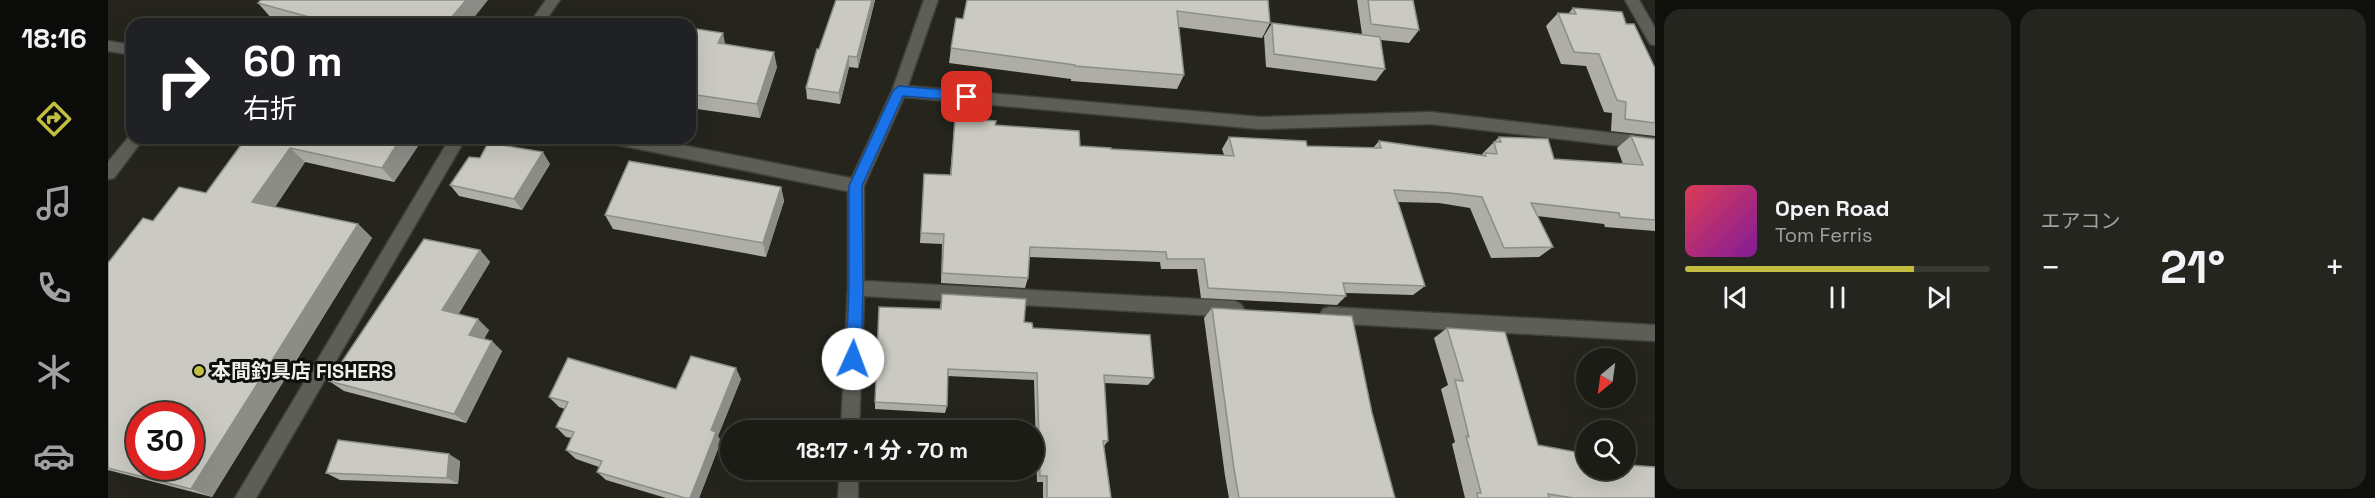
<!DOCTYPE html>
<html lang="ja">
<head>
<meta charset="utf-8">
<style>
  body { margin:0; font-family:"Space Grotesk","Noto Sans JP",sans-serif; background:#25251f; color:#f1f3f6; height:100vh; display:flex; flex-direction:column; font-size:22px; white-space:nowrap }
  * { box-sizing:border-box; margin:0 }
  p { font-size:20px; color:#a0a1a1 }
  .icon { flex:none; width:33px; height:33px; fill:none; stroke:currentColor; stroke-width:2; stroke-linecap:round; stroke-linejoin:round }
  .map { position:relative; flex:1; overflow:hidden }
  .side { display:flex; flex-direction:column; gap:9px; padding:9px; background:#0f0f0c; width:720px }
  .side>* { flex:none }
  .banner { position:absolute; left:18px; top:18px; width:570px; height:126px; border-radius:18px; box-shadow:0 6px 24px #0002,0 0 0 2px #3a3a35; background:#202124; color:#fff; overflow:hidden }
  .needle { width:39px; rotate:209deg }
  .controls { position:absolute; left:1468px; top:348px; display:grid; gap:12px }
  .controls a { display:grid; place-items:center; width:60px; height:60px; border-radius:50%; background:#1c1c16; box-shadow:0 6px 24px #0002,0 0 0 2px #3a3a35; font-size:30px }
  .speed { position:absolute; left:18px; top:402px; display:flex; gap:12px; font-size:30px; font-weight:700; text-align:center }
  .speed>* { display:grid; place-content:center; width:78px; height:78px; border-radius:50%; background:#1c1c16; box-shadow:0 6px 24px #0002,0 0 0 2px #3a3a35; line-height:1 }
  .speed .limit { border:9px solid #d22; background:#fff; color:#111 }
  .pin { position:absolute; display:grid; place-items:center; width:51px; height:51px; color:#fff; margin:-26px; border-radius:12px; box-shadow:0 3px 9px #0006 }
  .me { position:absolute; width:66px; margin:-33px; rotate:2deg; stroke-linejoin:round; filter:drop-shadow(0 0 4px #0008) }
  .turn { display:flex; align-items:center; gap:21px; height:126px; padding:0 18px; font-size:27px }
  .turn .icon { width:78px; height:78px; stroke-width:2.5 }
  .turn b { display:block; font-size:42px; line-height:51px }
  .big { font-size:45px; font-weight:700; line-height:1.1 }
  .side .widget { flex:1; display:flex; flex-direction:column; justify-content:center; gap:9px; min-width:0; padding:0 21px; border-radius:18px; background:#25251f }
  .song { display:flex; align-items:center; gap:18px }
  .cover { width:72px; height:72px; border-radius:9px; background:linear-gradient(135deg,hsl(350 70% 55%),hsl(290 70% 35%)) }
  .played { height:6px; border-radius:3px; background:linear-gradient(90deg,#c1be40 75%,#3a3a35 75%) }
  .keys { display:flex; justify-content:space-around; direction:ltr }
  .heat { display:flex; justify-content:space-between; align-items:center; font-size:33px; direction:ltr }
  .side .tiles { flex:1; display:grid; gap:9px; grid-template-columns:repeat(2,1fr) }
  .trip { position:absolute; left:612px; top:420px; width:324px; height:60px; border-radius:30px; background:#1c1c16; box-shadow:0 6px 24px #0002,0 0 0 2px #3a3a35; font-weight:700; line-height:60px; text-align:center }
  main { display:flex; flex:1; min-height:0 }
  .tabs { display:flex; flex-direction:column; width:108px; justify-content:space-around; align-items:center; background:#0b0b09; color:#a0a1a1 }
  .tabs .icon { width:42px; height:42px }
  .tabs .selected { color:#c1be40 }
  .tabs b { font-size:27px; color:#f1f3f6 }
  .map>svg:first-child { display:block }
</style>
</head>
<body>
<main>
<nav class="tabs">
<b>18:16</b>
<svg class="icon selected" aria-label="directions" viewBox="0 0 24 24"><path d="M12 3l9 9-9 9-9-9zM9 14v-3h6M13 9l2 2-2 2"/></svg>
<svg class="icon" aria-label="music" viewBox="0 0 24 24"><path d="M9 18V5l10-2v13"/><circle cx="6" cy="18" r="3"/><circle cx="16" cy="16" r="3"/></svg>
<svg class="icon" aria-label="phone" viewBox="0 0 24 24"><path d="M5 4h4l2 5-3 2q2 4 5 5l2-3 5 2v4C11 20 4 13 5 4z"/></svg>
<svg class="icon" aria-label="climate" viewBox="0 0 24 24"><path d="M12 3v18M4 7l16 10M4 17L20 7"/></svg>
<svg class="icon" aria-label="car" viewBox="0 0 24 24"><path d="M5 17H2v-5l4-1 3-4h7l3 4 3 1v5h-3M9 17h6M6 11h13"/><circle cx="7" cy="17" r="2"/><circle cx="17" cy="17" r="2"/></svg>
</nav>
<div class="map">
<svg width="1547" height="498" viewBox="0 0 1547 498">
  <rect width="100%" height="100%" fill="#25251e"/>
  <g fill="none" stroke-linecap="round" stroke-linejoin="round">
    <!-- minor casing -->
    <g stroke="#40403a" stroke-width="3">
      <g id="minor">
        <path d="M816 0H830L800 86 1152 117 1323 112 1547 138V150L1323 124 1152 129 796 97 756 186V281L1127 301 1133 304 1136 309 1133 314 1127 317 756 296 751 430H733L740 288V186L784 91Z"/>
        <path d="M1517 0H1531L1547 28V45L1542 44Z"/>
        <path d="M1221 307 1547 325V341L1221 323 1215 321 1212 315 1215 309Z"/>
        <path d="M732 470H750V498H730Z"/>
      </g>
    </g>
    <!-- tertiary casing -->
    <g stroke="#40403a" stroke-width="3">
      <g id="tertiary">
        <path d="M438 0H452L435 24H421Z"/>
        <path d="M0 41 24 45V55L0 51Z"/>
        <path d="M24 133V138H36L6 178 0 179V162Z"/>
        <path d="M342 138H358L148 498H127Z"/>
        <path d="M498 138H537L748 179 754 181 756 186 754 191 748 193 506 144 501 142Z"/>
      </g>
    </g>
    <!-- minor -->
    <use href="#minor" fill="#5d5e56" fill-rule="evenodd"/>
    <!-- tertiary -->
    <use href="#tertiary" fill="#5d5e56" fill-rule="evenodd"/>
  </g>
  <!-- wall -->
  <g fill="#aeaea7">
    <path d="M728 0H767L750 68 741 67 732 104 699 99 698 88Z"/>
    <path d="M1160 0 1162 23 1154 38 1071 27 1076 75 1069 89 963 81V79L841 63 843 48 855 19Z"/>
    <path d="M1249 0H1305L1311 30 1301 43 1273 40 1277 69 1268 81 1158 67 1156 36 1164 23 1254 34Z"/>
    <path d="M150 3 361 24H179L165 20Z"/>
    <path d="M1465 8 1518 24 1547 68V136L1503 131 1504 113 1496 112 1478 66 1453 64 1438 26 1450 13 1460 14Z"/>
    <path d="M582 28 669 67 652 118 582 108Z"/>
    <path d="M847 118 887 125 972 146 1003 149 1116 155 1114 149 1121 137 1199 146 1265 148 1271 141 1374 155 1375 153 1391 137 1446 159 1515 164 1509 148 1523 136 1547 139V231L1497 227 1496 224 1429 216 1445 247 1431 257 1383 258 1362 208 1331 203 1289 202 1317 286 1305 295 1238 293V296L1229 305 1093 298 1089 269H1053L1052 262 921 257 920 278 917 288 833 283 834 244 812 243 816 174 842 175Z"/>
    <path d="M138 138H303L310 146 286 182 197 162 167 207 250 224 264 238 104 497 0 470V263L45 221 98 193Z"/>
    <path d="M372 158 442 164 414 210 351 196 342 185Z"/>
    <path d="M673 187 676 201 658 257 505 229 497 215Z"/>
    <path d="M372 250 382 262 350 314 381 330 376 339 394 351 358 423 236 391 221 381Z"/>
    <path d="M834 294 916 322 925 328 1046 378 1040 385 996 383 1000 441 996 446 1003 498H935V482H929L926 380 839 376V406L837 413 767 409V402L832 308Z"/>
    <path d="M1104 308 1264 413 1287 498H1121L1117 476 1096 318Z"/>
    <path d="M1339 328 1430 445 1521 465 1547 498H1356H1357L1344 444 1347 442 1333 389 1340 385 1326 338Z"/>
    <path d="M633 379 610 436 613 441 591 498H558L498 480 489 472 491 467 468 459 458 450 464 438 458 437 448 427 457 409 451 407 441 397 568 389Z"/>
    <path d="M352 461 350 484 232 480 218 473Z"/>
  </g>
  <!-- shaded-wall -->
  <g fill="#8d8d88">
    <path d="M358 0H380L361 24H338Z"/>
    <path d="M764 0H767L750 68 749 57Z"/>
    <path d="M615 33 618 48 610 43Z"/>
    <path d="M666 52 669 67 652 118 649 104Z"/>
    <path d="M741 56V67L732 104 731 93Z"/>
    <path d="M293 138H303L310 146 286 182 274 168Z"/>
    <path d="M182 148 197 162 161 216 144 202Z"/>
    <path d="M435 152 442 164 414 210 406 199Z"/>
    <path d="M673 187 676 201 658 257 655 243Z"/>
    <path d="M250 224 264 238 104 497 83 489Z"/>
    <path d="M372 250 382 262 346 322 334 310Z"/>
    <path d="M370 319 381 330 372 346 361 335Z"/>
    <path d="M384 341 394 351 358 423 346 414Z"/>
    <path d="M628 368 633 379 610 436 613 441 591 498H582L603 430Z"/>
    <path d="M341 454 352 461 350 484 339 478Z"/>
  </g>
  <!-- building -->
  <g fill="#cacac2" stroke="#8d8d88" stroke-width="1.5" fill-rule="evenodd">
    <path d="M153 0H358L338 24H227L150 3Z"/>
    <path d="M728 0H764L749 57 741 56 731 93 698 88 709 49H711Z"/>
    <path d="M859 0H1160L1162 23 1069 11 1076 75 967 66V65L843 48 848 18 855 19Z"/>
    <path d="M1260 0H1305L1311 30 1263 24Z"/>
    <path d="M1465 8 1514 12 1518 24H1526L1547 68V123L1517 119 1518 102 1509 100 1491 54 1466 52 1450 13 1468 14Z"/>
    <path d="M1164 23 1272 37 1277 69 1166 54Z"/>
    <path d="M582 28 615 33 610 43 666 52 649 104 582 94Z"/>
    <path d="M847 118 888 121 887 125 971 131 972 146 1003 148V149L1126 156 1121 137 1198 141 1199 146 1273 148 1271 141 1378 156 1377 153 1389 154 1386 142H1393L1391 137 1440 139 1446 159 1535 165 1523 136 1547 139V220L1512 217 1511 213 1423 203 1445 247 1396 248 1374 197 1342 193 1286 190 1317 286 1235 283 1238 296 1100 288 1096 259H1059L1058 252 922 247 920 278 834 273 836 234 813 233 816 174 843 175Z"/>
    <path d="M138 138H293L274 168 182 148 144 202 250 224 83 489 0 468V263L35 218 45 221 71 187 98 193ZM32 416H82V466H32Z"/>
    <path d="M380 143 435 152 406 199 342 185 361 157 372 158Z"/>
    <path d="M521 161 673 187 655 243 497 215Z"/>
    <path d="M316 239 372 250 334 310 370 319 361 335 384 341 346 414 221 381Z"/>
    <path d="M834 294 918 299 916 322 924 323 925 328 1042 335 1046 378 996 375 1000 441H995L1003 498H939V476H932L929 373 840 369 839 406 767 402 771 307 833 309Z"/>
    <path d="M1104 308 1244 316 1264 413 1287 498H1131L1126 469Z"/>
    <path d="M1339 328 1397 332 1430 445 1479 454V470H1518V461H1520L1521 465 1547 467V498H1465L1440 494 1441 498H1370L1369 493H1373L1358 436 1361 437 1347 380 1355 381Z"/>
    <path d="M583 356 628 368 603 430 608 432 582 498H577L489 472 494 461 458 450 466 432 448 427 460 402 441 397 460 358 568 389Z"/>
    <path d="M230 440 341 454 339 478 218 473Z"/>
  </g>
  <!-- route -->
  <path fill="#1a73e8" stroke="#114b97" stroke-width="1.5" d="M791 86 859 92 865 97 859 101 795 96 754 186 755 288 753 359 750 364 745 366 740 364 738 359 741 288V186L785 91Z"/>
  <!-- markers -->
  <circle fill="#c1be40" stroke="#0e0e0b" stroke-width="2" cx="91" cy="371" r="6"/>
  <g text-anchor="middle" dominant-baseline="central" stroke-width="6" stroke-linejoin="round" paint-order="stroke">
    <!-- poi labels -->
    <g font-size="20" font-weight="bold" fill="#efefea" stroke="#0e0e0b" text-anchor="start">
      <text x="103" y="371">本間釣具店 FISHERS</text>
    </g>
  </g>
</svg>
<div class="controls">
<a><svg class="needle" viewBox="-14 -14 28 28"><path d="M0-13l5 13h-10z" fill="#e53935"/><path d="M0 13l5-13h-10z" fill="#a0a1a1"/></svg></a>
<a><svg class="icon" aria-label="search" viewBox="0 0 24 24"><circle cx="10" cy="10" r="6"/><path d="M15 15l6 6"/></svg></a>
</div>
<div class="speed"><div class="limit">30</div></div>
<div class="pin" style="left:859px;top:97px;background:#d93025"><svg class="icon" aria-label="arrive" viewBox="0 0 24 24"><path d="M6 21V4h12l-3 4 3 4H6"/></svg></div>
<svg class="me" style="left:745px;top:359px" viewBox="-20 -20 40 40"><circle r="19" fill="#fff"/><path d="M0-13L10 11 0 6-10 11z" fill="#1a73e8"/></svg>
<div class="trip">18:17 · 1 分 · 70 m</div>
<div class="banner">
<div class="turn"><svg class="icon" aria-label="right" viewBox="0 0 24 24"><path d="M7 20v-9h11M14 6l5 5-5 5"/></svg><div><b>60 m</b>右折</div></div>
</div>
</div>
<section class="side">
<div class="tiles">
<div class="widget">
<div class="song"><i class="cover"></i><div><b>Open Road</b><p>Tom Ferris</p></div></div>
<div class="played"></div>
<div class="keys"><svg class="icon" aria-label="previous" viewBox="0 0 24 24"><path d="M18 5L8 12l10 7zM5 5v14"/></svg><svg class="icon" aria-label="pause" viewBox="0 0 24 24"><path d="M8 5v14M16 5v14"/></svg><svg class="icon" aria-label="next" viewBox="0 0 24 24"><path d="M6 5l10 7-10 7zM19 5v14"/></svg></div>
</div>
<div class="widget"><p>エアコン</p>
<div class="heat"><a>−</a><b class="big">21°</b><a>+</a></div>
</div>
</div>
</section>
</main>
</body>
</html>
